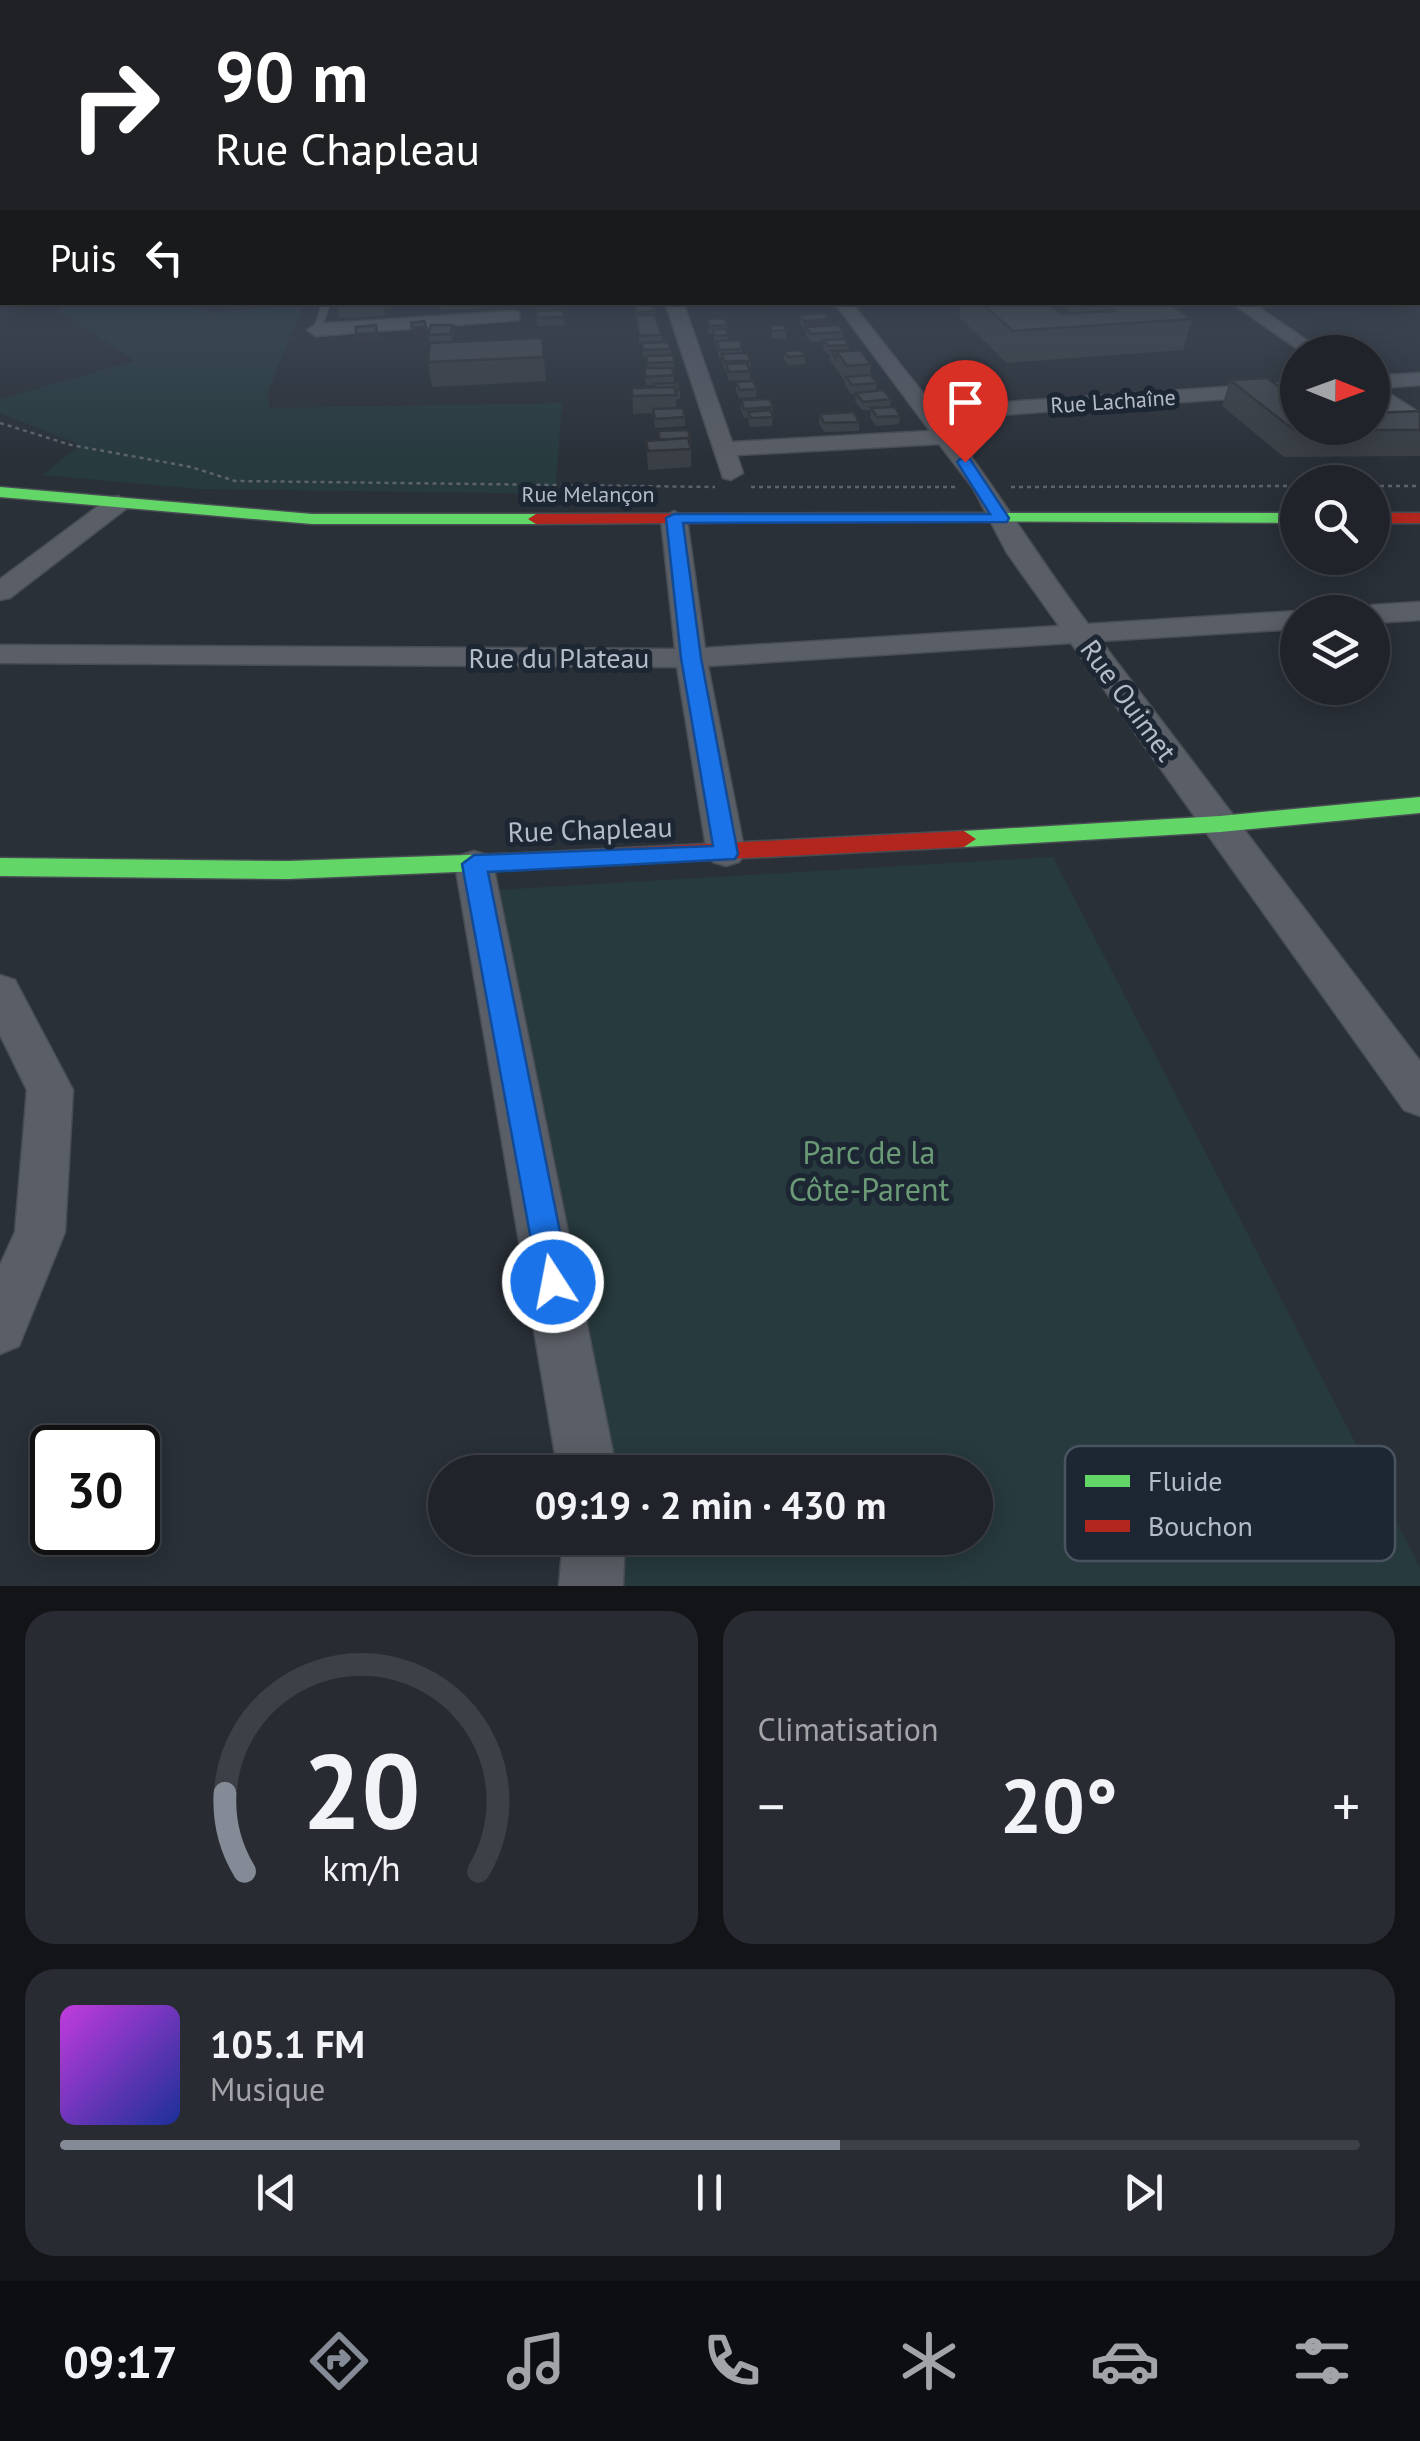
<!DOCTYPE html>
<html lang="fr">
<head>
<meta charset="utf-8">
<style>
  body { margin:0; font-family:"PT Sans",sans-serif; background:#282c32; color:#f1f3f6; height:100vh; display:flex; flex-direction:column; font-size:38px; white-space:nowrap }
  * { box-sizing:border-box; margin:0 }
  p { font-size:32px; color:#a2a4a8 }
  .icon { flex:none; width:55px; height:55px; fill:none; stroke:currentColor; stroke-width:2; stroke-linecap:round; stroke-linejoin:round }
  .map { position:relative; height:1586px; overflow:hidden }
  .sheet { display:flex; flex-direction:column; gap:25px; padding:25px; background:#121417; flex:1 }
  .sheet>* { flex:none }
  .guide { position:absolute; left:0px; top:0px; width:1420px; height:305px; box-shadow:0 5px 25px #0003,0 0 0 2px #3d4147; background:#202124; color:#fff; overflow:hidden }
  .needle { width:65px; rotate:91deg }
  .tools { position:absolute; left:1280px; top:335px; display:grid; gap:20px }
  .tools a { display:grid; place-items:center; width:110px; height:110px; border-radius:50%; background:#20242a; box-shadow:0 5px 25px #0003,0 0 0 2px #3d4147; font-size:50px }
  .speed { position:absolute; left:30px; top:1425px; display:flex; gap:20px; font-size:50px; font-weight:700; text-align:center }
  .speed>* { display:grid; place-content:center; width:130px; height:130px; border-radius:50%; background:#20242a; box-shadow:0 5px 25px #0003,0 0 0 2px #3d4147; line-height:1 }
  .speed .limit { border:5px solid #111; border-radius:15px; background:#fff; color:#111 }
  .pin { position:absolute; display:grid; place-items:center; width:85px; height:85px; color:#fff; margin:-102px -42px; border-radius:50% 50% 50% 0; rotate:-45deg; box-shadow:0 0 10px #0007 }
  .pin .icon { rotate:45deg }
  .me { position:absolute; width:110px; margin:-55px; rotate:349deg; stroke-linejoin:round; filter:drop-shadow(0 0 8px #0008) }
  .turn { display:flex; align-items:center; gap:35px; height:210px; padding:0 50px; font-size:45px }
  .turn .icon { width:130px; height:130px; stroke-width:2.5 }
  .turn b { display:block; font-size:70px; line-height:85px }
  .then { display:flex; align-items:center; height:95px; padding:0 50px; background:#0003; gap:20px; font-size:38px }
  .big { font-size:75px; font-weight:700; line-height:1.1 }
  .sheet .card { flex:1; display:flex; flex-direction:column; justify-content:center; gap:15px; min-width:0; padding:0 35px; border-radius:30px; background:#282c32 }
  .sheet .dial { align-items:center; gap:0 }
  .dial svg { height:260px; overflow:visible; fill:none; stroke:#3d4147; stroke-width:7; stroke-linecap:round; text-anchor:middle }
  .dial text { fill:#f1f3f6; stroke:none }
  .song { display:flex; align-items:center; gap:30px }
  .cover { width:120px; height:120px; border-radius:15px; background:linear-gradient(135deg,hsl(290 70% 55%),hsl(230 70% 35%)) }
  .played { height:10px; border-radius:5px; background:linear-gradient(90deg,#848b96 60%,#3d4147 60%) }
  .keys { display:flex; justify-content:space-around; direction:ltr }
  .heat { display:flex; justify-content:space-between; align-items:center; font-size:55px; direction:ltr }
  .sheet .tiles { flex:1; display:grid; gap:25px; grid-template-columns:1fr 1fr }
  .card:last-child { grid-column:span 2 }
  .trip { position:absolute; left:428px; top:1455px; width:565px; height:100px; border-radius:50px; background:#20242a; box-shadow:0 5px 25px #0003,0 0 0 2px #3d4147; font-weight:700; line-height:100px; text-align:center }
  .menu { display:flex; height:160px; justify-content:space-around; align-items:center; background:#0d0e11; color:#a2a4a8 }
  .menu .icon { width:70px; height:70px }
  .menu .on { color:#848b96 }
  .menu b { font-size:45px; color:#f1f3f6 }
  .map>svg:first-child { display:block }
</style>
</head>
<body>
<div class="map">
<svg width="1420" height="1586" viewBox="0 0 1420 1586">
  <rect width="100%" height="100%" fill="#2a3038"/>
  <!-- green -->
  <g fill="#273a3e">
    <path d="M70 303H185L211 313 304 303 268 392 269 408 562 403 555 494 199 489 42 475 80 445 0 413V399L135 361 58 310Z"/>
    <path d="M1053 857 1420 1568V1586H575L578 1538H975V1472H583L585 1444 479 891Z"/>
  </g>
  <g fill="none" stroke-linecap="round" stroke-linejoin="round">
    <!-- lane casing -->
    <g stroke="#484c53" stroke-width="2">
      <g id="lane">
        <path d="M0 296 2 297V301L0 302Z"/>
        <path d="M322 302H331L321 330 313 332Z"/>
      </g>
    </g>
    <!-- street casing -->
    <g stroke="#484c53" stroke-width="3">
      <g id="street">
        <path d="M1418 293H1420V305L1413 302H1418Z"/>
        <path d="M665 302H683L732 442 930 431 834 302H851L934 407 1298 382V394L943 419C995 485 1037 557 1088 624L1298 611 1303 612H1298V629L1101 641 1420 1061V1116L1404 1110 1071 643 708 666 745 853 739 862 726 866 713 862 707 853 677 667 0 663V645L675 649 661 519 674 511 687 519 705 648 1059 626 1007 553 973 488 939 444 737 455 743 473 731 480 723 478Z"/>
        <path d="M1230 302H1251L1324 352H1302Z"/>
        <path d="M513 311 519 312V320L316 336 307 330 316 324Z"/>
        <path d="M1420 373V385L1381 388 1420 413V430L1372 401V376Z"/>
        <path d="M118 496 130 503 127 508 10 598 0 600V579L109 498Z"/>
        <path d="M1420 602V620L1372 623V612H1359L1372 605Z"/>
        <path d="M474 851 487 855 493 864 617 1472H558L455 864 461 855Z"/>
        <path d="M0 975 15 980 73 1090 65 1232 19 1346 0 1354V1265L15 1232 27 1090 0 1035Z"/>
        <path d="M563 1538H625L623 1586H559Z"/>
      </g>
    </g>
    <!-- fast casing -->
    <g stroke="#484c53" stroke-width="3">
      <g id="fast">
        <path d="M0 487 312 514H536L544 519 536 524H312L0 497Z"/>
        <path d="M943 513H1298V523L937 521V515Z"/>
        <path d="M1420 797V813L1220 832 964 847 952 839 964 831 1220 816Z"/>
        <path d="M527 853 536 855 539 861 536 867 527 869 288 879 0 876V858L288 861Z"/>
      </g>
    </g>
    <!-- jam casing -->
    <g stroke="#484c53" stroke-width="3">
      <g id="jam">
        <path d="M943 513 949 515V521L536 524 528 519 536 514Z"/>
        <rect x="1372" y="513" width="48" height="10"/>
        <path d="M964 831 976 839 964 847 527 869 518 867 515 861 518 855 527 853Z"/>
      </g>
    </g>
    <!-- path -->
    <g stroke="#5d636a" stroke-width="2.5" stroke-dasharray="4 4" stroke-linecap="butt">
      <path d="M0 423 71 445 191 467 235 481 715 487"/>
      <path d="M1372 486H1420"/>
      <path d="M751 487H955"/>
      <path d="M1011 487 1298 486"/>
    </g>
    <!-- lane -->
    <use href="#lane" fill="#5a5e66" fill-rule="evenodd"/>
    <!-- street -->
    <use href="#street" fill="#5a5e66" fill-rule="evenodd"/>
    <!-- fast -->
    <use href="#fast" fill="#63d668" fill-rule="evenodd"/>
    <!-- jam -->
    <use href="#jam" fill="#b3261e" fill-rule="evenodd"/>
  </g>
  <!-- wall -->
  <g fill="#3a3f45">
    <path d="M336 302H389L385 316 339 318Z"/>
    <path d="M439 302H486V308L440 310Z"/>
    <path d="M539 302H558V309L563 310 564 325 537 326 536 311H538Z"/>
    <path d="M961 302H1047L1062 314 1072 313 1062 305V302H1167L1192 319 1183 350 1007 363 959 317Z"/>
    <path d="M634 306 655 311 662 335V342L671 349V355H674V383L680 390V399H676V408L685 417V426L655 428 653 413 633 414 632 388H655L654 385H646L644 368H647L646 358H644L641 344H639Z"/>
    <path d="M799 315 830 325 844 332 843 339 849 345V350L871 364 870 375 877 383 876 391 891 399 890 407 900 416 899 424 876 426 870 417 871 410H862L855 401 856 393 851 394 845 385V381L830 360V354H827L823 348 824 341 811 342 806 335V329H804L799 322Z"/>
    <path d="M707 319 727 325 728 341 742 349V353L751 361 750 380 729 381 726 369H724L722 363V358H719L713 334H709Z"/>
    <path d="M771 325 786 330V338L772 339Z"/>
    <path d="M454 333 451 342 429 343 428 335Z"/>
    <path d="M542 338 546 381 432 387 428 362Z"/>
    <path d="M784 351 805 356V364L788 365 784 359Z"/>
    <path d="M1230 380 1298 428 1420 411V456L1284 457 1222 406Z"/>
    <path d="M736 382 757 389 756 397 739 398 736 391Z"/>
    <path d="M741 400 773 407 772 426 750 427 748 417 744 418 741 409Z"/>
    <path d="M820 414 859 422V431L824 432 819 423Z"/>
    <path d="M658 431 691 440V467L648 470 646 441 658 440Z"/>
  </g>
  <!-- shaded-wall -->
  <g fill="#303338">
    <rect x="0" y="241" width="2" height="25"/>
    <path d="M383 302H389L385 316Z"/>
    <path d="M798 302H816V305L797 307Z"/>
    <path d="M830 319V327L804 329V321Z"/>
    <path d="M376 325 378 340 358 342 356 334Z"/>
    <path d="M426 327 427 335 414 336 412 328Z"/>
  </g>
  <!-- building -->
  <g fill="#444950" stroke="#303338" stroke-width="2.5">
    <path d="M539 302H558V307L538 308Z"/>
    <path d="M980 302H1047L1062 314 1115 311 1104 302H1167L1192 319 1013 331Z"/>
    <path d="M653 305 655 311 636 312 634 306Z"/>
    <path d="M563 310 564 317 536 318V311Z"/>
    <path d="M825 313 830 319 804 321 799 315Z"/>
    <path d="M635 315H655L662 335 639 336Z"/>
    <path d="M725 318 727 325 709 326 707 319Z"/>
    <path d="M424 321 426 327 412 328 411 323Z"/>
    <path d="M376 325 377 333 356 334V327Z"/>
    <path d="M431 325H453L450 334 428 335Z"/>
    <path d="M771 325H784L786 330 772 331Z"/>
    <path d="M838 325 844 332 811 334 806 327Z"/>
    <path d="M726 329 728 335 714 336 713 330Z"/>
    <path d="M542 338 544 357 428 362 430 343Z"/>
    <path d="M845 339 849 345 828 346 824 340Z"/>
    <path d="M740 340 742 349 719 350 717 341Z"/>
    <path d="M668 342 671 349 644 350 641 343Z"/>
    <path d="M801 350 805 356 788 357 784 351Z"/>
    <path d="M853 350 837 352 836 359 831 351Z"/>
    <path d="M860 350 871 364 847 366 837 352Z"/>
    <path d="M747 353 751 361H724L722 354Z"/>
    <path d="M674 355V362L647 363 646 356Z"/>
    <path d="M747 363 750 371 729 372 726 364Z"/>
    <path d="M644 368H672L674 375 646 377Z"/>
    <path d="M871 375 877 383 852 385 846 377Z"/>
    <path d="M1267 378 1298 400V428H1372V413L1420 411V430H1294L1230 380Z"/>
    <path d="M753 381 757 389 740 390 736 382Z"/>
    <path d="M678 383 680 390H675V387L655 388 654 384Z"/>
    <path d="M675 387 676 395 632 396V388Z"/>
    <path d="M883 390 891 399 863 402 856 393Z"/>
    <path d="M770 399 773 407 744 409 741 400Z"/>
    <path d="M895 407 900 416 877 417 871 408Z"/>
    <path d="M683 408 685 417 655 419 653 409Z"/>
    <path d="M770 410 773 417 751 418 748 412Z"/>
    <path d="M854 412 859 422 824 423 820 414Z"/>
    <path d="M688 430 691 440 688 438 660 440 658 431Z"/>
    <path d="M688 438 691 449 648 451 646 441Z"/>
  </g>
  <!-- sky -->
  <linearGradient id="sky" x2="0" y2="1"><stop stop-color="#171a1f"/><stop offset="0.52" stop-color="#444e5e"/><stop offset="1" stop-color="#444e5e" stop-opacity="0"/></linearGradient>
  <rect width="1420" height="463" fill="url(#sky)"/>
  <!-- route -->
  <path fill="#1a73e8" stroke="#114b97" stroke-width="2.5" d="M960 459H970L1009 518 1007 522 683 523 701 658 738 854 735 859 488 872 570 1282 565 1294 553 1299 541 1294 462 864 474 855 713 846 681 658 666 518 674 514H990L957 462Z"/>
  <g text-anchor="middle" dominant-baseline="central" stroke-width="10" stroke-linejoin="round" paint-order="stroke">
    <!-- far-street labels -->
    <g font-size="22" fill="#b4bcc9" stroke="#1d2633">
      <text transform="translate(1113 401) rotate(-4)">Rue Lachaîne</text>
      <text x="588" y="494">Rue Melançon</text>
    </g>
    <!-- street labels -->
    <g font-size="28" fill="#b4bcc9" stroke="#1d2633">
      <text x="559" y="657">Rue du Plateau</text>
      <text transform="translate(1129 700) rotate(54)">Rue Ouimet</text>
      <text transform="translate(590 829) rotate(-2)">Rue Chapleau</text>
    </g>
    <!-- near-park labels -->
    <g font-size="32" fill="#6b9a76" stroke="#1d2633">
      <text x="869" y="1152">Parc de la<tspan x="869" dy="37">Côte-Parent</tspan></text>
    </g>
  </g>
  <!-- legend -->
  <rect x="1065" y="1446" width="330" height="115" rx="15" fill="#1d2633" stroke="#4a5360" stroke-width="2.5"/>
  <rect x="1085" y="1475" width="45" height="12" fill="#63d668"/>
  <rect x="1085" y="1520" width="45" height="12" fill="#b3261e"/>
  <g font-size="28" fill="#b4bcc9">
    <text x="1148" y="1491">Fluide</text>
    <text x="1148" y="1536">Bouchon</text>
  </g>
</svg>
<div class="tools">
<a><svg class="needle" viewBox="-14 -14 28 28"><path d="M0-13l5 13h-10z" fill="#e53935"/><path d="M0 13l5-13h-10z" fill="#a2a4a8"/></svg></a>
<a><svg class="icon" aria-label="search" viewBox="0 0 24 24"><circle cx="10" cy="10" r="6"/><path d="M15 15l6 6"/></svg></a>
<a><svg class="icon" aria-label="layers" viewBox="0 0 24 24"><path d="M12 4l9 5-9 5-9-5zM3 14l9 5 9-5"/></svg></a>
</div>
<div class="speed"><div class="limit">30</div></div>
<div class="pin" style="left:965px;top:462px;background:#d93025"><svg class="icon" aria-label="arrive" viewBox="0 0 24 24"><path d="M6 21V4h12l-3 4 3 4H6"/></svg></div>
<svg class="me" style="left:553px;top:1282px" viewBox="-20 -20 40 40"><circle r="17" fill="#1a73e8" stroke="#fff" stroke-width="3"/><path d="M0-11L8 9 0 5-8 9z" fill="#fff"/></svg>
<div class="trip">09:19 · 2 min · 430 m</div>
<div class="guide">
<div class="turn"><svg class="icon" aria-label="right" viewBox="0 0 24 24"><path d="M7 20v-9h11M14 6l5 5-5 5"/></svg><div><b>90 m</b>Rue Chapleau</div></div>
<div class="then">Puis<svg class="icon" aria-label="left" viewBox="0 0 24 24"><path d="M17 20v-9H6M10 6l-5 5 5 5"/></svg></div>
</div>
</div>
<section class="sheet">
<div class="tiles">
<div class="card dial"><svg viewBox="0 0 100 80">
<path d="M14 69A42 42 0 1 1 86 69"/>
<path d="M14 69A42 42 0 0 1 8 45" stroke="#848b96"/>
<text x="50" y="56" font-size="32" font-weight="700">20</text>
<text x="50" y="72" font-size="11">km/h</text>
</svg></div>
<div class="card"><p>Climatisation</p>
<div class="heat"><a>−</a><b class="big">20°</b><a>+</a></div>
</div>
<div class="card">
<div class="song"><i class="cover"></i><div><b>105.1 FM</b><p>Musique</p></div></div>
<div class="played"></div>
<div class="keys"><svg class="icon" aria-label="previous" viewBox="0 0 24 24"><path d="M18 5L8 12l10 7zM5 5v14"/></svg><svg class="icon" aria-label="pause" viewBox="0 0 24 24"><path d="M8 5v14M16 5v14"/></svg><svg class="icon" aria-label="next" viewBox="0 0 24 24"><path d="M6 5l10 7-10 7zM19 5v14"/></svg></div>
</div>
</div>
</section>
<nav class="menu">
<b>09:17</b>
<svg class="icon on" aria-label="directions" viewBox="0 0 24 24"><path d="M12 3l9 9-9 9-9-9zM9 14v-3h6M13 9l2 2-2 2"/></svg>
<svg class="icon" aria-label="music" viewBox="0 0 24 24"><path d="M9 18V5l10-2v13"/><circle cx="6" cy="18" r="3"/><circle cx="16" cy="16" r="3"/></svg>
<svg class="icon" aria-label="phone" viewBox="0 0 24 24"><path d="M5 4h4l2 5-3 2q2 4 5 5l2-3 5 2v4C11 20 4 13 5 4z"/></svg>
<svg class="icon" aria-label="climate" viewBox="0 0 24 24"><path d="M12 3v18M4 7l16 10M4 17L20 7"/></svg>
<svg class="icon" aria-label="car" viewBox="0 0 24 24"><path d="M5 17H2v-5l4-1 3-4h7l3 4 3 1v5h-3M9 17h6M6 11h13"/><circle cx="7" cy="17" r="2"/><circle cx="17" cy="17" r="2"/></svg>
<svg class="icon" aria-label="filters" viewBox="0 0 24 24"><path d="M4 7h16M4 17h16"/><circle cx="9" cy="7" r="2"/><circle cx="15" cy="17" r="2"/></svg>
</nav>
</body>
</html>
